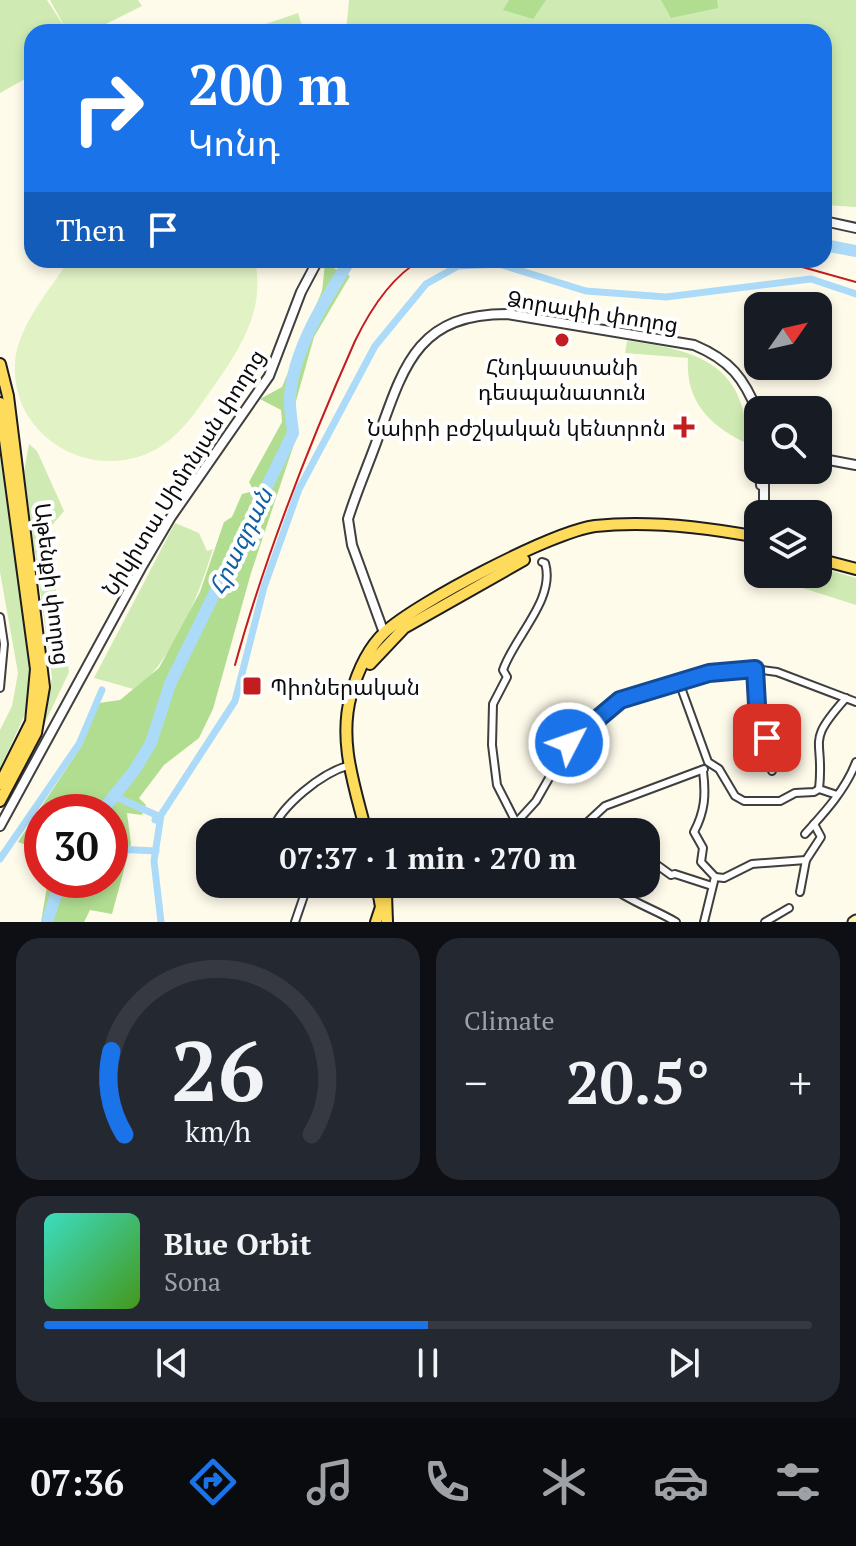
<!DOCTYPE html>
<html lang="en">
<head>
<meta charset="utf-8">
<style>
  body { margin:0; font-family:"PT Serif","Noto Sans Armenian",serif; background:#242831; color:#f1f3f6; height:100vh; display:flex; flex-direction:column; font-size:30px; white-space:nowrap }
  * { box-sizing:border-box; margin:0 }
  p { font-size:26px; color:#9ea1a6 }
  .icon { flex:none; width:44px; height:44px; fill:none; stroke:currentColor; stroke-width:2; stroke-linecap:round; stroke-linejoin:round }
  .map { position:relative; height:922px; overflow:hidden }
  .drawer { display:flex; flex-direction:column; gap:16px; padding:16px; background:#0d0f14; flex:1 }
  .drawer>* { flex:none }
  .top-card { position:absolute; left:24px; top:24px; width:808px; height:244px; border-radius:24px; box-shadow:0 4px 12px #0003; background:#1a73e8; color:#fff; overflow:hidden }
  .needle { width:52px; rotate:56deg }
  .fabs { position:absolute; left:744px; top:292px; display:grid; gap:16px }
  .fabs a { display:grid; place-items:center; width:88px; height:88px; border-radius:16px; background:#171b24; box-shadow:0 4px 12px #0003; font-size:40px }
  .speed { position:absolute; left:24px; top:794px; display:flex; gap:16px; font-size:40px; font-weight:700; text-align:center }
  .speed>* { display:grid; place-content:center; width:104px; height:104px; border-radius:50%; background:#171b24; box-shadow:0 4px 12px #0003; line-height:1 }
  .speed .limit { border:12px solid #d22; background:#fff; color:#111 }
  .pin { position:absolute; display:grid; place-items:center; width:68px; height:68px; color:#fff; margin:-34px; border-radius:16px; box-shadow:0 4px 12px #0006 }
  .me { position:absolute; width:88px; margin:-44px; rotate:49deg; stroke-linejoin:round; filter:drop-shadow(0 0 6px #0008) }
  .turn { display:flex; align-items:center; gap:28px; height:168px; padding:0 32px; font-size:36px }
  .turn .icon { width:104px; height:104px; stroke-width:2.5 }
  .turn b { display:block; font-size:56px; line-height:68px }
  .then { display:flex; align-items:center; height:76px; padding:0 32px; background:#0003; gap:16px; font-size:30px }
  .big { font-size:60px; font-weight:700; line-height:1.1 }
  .drawer .widget { flex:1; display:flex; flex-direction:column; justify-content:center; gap:12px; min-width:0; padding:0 28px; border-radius:24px; background:#242831 }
  .drawer .dial { align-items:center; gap:0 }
  .dial svg { height:208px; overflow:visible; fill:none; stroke:#363941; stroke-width:7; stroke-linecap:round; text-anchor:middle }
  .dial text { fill:#f1f3f6; stroke:none }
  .song { display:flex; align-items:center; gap:24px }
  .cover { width:96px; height:96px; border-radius:12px; background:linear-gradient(135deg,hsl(170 70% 55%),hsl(100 70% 35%)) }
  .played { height:8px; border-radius:4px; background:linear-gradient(90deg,#1a73e8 50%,#363941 50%) }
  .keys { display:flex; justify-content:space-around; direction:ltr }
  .heat { display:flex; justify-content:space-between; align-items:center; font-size:44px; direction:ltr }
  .drawer .tiles { flex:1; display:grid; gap:16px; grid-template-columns:1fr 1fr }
  .widget:last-child { grid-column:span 2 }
  .trip { position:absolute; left:196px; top:818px; width:464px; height:80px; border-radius:24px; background:#171b24; box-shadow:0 4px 12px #0003; font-weight:700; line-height:80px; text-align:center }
  .dock { display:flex; height:128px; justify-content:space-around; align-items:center; background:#090b0e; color:#9ea1a6 }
  .dock .icon { width:56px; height:56px }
  .dock .selected { color:#1a73e8 }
  .dock b { font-size:36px; color:#f1f3f6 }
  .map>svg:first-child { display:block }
</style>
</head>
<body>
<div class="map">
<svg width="856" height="922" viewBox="0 0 856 922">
  <rect width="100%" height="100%" fill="#fffbeb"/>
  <!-- green -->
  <g fill="#cfebb3">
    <path d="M0 0H47L67 31 50 0H138L142 6 90 32H32V75L0 93Z"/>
    <path d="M349 0H856V207L824 205V32H346Z"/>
    <path d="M298 13 304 32H242Z"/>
    <path d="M627 341C724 352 754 380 747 480L746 443C710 426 685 401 688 358L625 353Z"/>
    <path d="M29 444 37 451 64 511 47 531 69 672 44 725 52 677 24 472Z"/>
    <path d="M0 456 30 666 29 705 0 769V730L12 706 18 673 0 572Z"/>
    <path d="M175 523 199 533 207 551 213 549C197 600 176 652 137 690L94 678Z"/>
    <path d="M818 567 856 578V605L781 581 783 576 779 574H818Z"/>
  </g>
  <!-- forest -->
  <g fill="#b1dd91">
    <path d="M509 0H546L533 19 503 10Z"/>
    <path d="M661 0H717L718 8 671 18Z"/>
    <path d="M325 264 350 276 314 337 296 401V438L251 573 213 709 199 738 164 765 139 798 146 805 142 815 127 813 131 844 112 914 90 910 84 922H41L48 880H110V858L117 844 110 842V812H42V851L18 842 82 745 99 703 120 700 159 668 200 592 224 522 232 517 242 494 254 491 249 482 282 422 281 410 260 399 282 387 322 291Z"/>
  </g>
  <!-- pitch -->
  <path fill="#e1f2c5" d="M69 260H255C264 304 247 337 223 373 204 399 188 429 160 447 96 486 10 439 15 362 18 325 50 290 69 260Z"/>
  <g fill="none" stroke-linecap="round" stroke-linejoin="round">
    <!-- canal -->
    <g stroke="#acdbf9" stroke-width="7">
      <path d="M112 795 156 815 155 820"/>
      <path d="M115 849 156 851"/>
      <path d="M0 859 79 744 102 690"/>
      <path d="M161 922 154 861 161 815 235 701 264 587 299 489 375 346 426 284 458 266 499 264 586 291 666 297 811 279 856 294"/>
    </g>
    <!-- river -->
    <g stroke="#acdbf9" stroke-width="12">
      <path d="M824 245 856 251"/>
      <path d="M101 812 134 771 151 743 170 684 293 433C292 421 289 407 290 396 294 348 325 300 350 260"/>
      <path d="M47 922 61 880"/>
    </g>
    <!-- minor casing -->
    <g stroke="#3f3f3f" stroke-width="10">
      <g id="minor">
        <path d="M0 617 4 644 0 688"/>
        <path d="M755 669 758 723 767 738 772 771"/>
        <path d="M679 682 708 762 719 769 735 796 744 801H780L795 793 814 792 819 789"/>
        <path d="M703 771C706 795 705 811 694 832L703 848 701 862 715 877 704 922"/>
        <path d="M837 795 819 789C825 736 804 745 846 698"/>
        <path d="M516 823 536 801 569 743 620 700 709 673 755 669 777 672 856 702"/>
        <path d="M271 832C282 805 321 773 350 765"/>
        <path d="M325 832 327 831"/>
        <path d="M521 832 497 785 492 745 493 704 507 677 503 670C514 637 556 599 545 563L542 562"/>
        <path d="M577 832 605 806 704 769"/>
        <path d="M805 834C825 812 846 789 856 762"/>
        <path d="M646 857 671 875 675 874 712 886"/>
        <path d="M715 877 724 878 752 864 806 860"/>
        <path d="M607 884C628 901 652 908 676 922"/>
        <path d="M800 892 806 860 821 837 814 824"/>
        <path d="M295 922 308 884"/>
        <path d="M765 922 789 908"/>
      </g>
    </g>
    <!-- tertiary casing -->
    <g stroke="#3f3f3f" stroke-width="12">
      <g id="tertiary">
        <path d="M824 221 856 228"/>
        <path d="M758 450V460"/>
        <path d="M818 458 856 465"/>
        <path d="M760 470 761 485"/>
        <path d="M764 514V480L771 470"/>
        <path d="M384 633 352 545 348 519C357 490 370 461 380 432 405 361 421 314 507 314L694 345C730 360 744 378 758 413"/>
        <path d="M0 826 141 568 171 517 269 376 301 292 318 260"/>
      </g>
    </g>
    <!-- secondary casing -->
    <g stroke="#2e2e2e" stroke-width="13">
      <path id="secondary" d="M853 922 856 920"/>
    </g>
    <!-- primary casing -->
    <g stroke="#1d1d1d" stroke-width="14">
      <g id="primary">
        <path d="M0 364 8 396 44 687 36 733 0 801"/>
        <path d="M0 403 36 669 31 722 0 784"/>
        <path d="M818 559 856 569"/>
        <path d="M370 664 404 628 524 560"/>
        <path d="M366 832C355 787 338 742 351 695 357 673 368 648 385 632 418 602 552 532 595 526 649 520 705 527 758 537"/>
        <path d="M386 894 387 922"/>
        <path d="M376 922 381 907 377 884"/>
      </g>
    </g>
    <!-- minor -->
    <use href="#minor" stroke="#fff" stroke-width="6"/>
    <!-- tertiary -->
    <use href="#tertiary" stroke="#fff" stroke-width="8"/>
    <!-- secondary -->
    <use href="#secondary" stroke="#fff7a6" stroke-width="9"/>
    <!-- primary -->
    <use href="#primary" stroke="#ffdb5b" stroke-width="10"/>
    <!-- rail -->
    <g stroke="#c31d21" stroke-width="2">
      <path d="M687 264 795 265 856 282"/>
      <path d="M235 665C266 553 308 447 355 341 370 310 391 277 421 260"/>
    </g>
  </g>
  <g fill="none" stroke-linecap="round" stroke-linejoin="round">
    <!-- route casing -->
    <g stroke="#114b97" stroke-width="20">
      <path id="route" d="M569 743 620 700 709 673 755 669 758 723 767 738"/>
    </g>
    <!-- route -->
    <use href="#route" stroke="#1a73e8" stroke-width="14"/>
  </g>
  <!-- markers -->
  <g fill="#c31d21" stroke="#fff" stroke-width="3">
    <circle cx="562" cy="340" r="8"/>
    <path d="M680 415h8v8h8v8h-8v8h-8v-8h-8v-8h8z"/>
    <rect x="242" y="676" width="20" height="20" rx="4"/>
  </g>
  <g text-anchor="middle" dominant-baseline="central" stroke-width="8" stroke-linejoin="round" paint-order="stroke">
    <!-- street labels -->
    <g font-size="22" fill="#0c0c0c" stroke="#fff">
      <text transform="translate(593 311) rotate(9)">Ձորափի փողոց</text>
      <text transform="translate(183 472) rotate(-58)">Նիկիտա Սիմոնյան փողոց</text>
      <text transform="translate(53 584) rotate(83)">Աթենքի փողոց</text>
    </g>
    <!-- poi labels -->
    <g font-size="22" fill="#0c0c0c" stroke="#fff">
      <text x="562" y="366">Հնդկաստանի<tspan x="562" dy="25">դեսպանատուն</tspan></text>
      <text x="666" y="427" text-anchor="end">Նաիրի բժշկական կենտրոն</text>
      <text x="270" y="686" text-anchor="start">Պիոներական</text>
    </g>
    <!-- water labels -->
    <g font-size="24" font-style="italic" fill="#0f60a4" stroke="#fff">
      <text transform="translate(240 541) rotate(-64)">Հրազդան</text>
    </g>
  </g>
</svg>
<div class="fabs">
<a><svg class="needle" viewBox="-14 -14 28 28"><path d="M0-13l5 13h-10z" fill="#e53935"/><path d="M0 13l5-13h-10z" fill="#9ea1a6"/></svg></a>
<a><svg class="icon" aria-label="search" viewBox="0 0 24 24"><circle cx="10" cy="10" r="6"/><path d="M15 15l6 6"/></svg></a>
<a><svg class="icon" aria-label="layers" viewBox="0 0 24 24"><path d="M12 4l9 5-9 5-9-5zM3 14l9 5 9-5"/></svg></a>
</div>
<div class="speed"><div class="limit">30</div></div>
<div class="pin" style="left:767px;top:738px;background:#d93025"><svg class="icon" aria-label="arrive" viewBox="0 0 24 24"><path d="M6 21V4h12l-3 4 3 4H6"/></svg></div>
<svg class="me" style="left:569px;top:743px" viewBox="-20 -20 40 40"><circle r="17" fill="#1a73e8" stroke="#fff" stroke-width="3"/><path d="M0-11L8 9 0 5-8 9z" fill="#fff"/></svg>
<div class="trip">07:37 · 1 min · 270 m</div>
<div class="top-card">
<div class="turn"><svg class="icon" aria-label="right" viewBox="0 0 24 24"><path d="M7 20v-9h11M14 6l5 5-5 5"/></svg><div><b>200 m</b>Կոնդ</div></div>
<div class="then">Then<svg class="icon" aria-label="arrive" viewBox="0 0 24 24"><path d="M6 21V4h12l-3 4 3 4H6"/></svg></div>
</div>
</div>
<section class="drawer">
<div class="tiles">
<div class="widget dial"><svg viewBox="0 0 100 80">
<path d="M14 69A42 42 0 1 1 86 69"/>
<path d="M14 69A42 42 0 0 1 9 37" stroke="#1a73e8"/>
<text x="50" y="56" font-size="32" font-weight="700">26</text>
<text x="50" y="72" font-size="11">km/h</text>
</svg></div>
<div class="widget"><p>Climate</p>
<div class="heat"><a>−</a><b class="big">20.5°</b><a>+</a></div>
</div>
<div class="widget">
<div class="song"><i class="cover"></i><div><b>Blue Orbit</b><p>Sona</p></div></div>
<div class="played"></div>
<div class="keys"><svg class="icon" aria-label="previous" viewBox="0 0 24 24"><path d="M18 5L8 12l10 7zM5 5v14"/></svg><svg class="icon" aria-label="pause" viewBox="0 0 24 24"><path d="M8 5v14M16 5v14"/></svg><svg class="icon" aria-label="next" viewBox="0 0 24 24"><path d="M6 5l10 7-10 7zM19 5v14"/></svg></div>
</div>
</div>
</section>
<nav class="dock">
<b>07:36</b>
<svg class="icon selected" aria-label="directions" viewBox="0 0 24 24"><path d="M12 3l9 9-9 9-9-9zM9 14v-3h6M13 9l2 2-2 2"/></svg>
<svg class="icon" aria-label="music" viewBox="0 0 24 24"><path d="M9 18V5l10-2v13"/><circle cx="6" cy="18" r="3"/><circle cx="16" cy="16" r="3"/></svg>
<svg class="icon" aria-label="phone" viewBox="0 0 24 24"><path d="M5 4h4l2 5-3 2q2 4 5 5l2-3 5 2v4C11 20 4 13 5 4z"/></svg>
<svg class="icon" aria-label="climate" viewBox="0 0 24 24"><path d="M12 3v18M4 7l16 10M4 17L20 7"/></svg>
<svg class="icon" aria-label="car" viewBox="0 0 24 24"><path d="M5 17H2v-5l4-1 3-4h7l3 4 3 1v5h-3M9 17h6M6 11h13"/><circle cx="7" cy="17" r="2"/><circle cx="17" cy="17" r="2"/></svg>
<svg class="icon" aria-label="filters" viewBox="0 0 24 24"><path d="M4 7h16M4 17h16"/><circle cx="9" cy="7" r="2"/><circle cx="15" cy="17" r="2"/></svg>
</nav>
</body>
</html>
